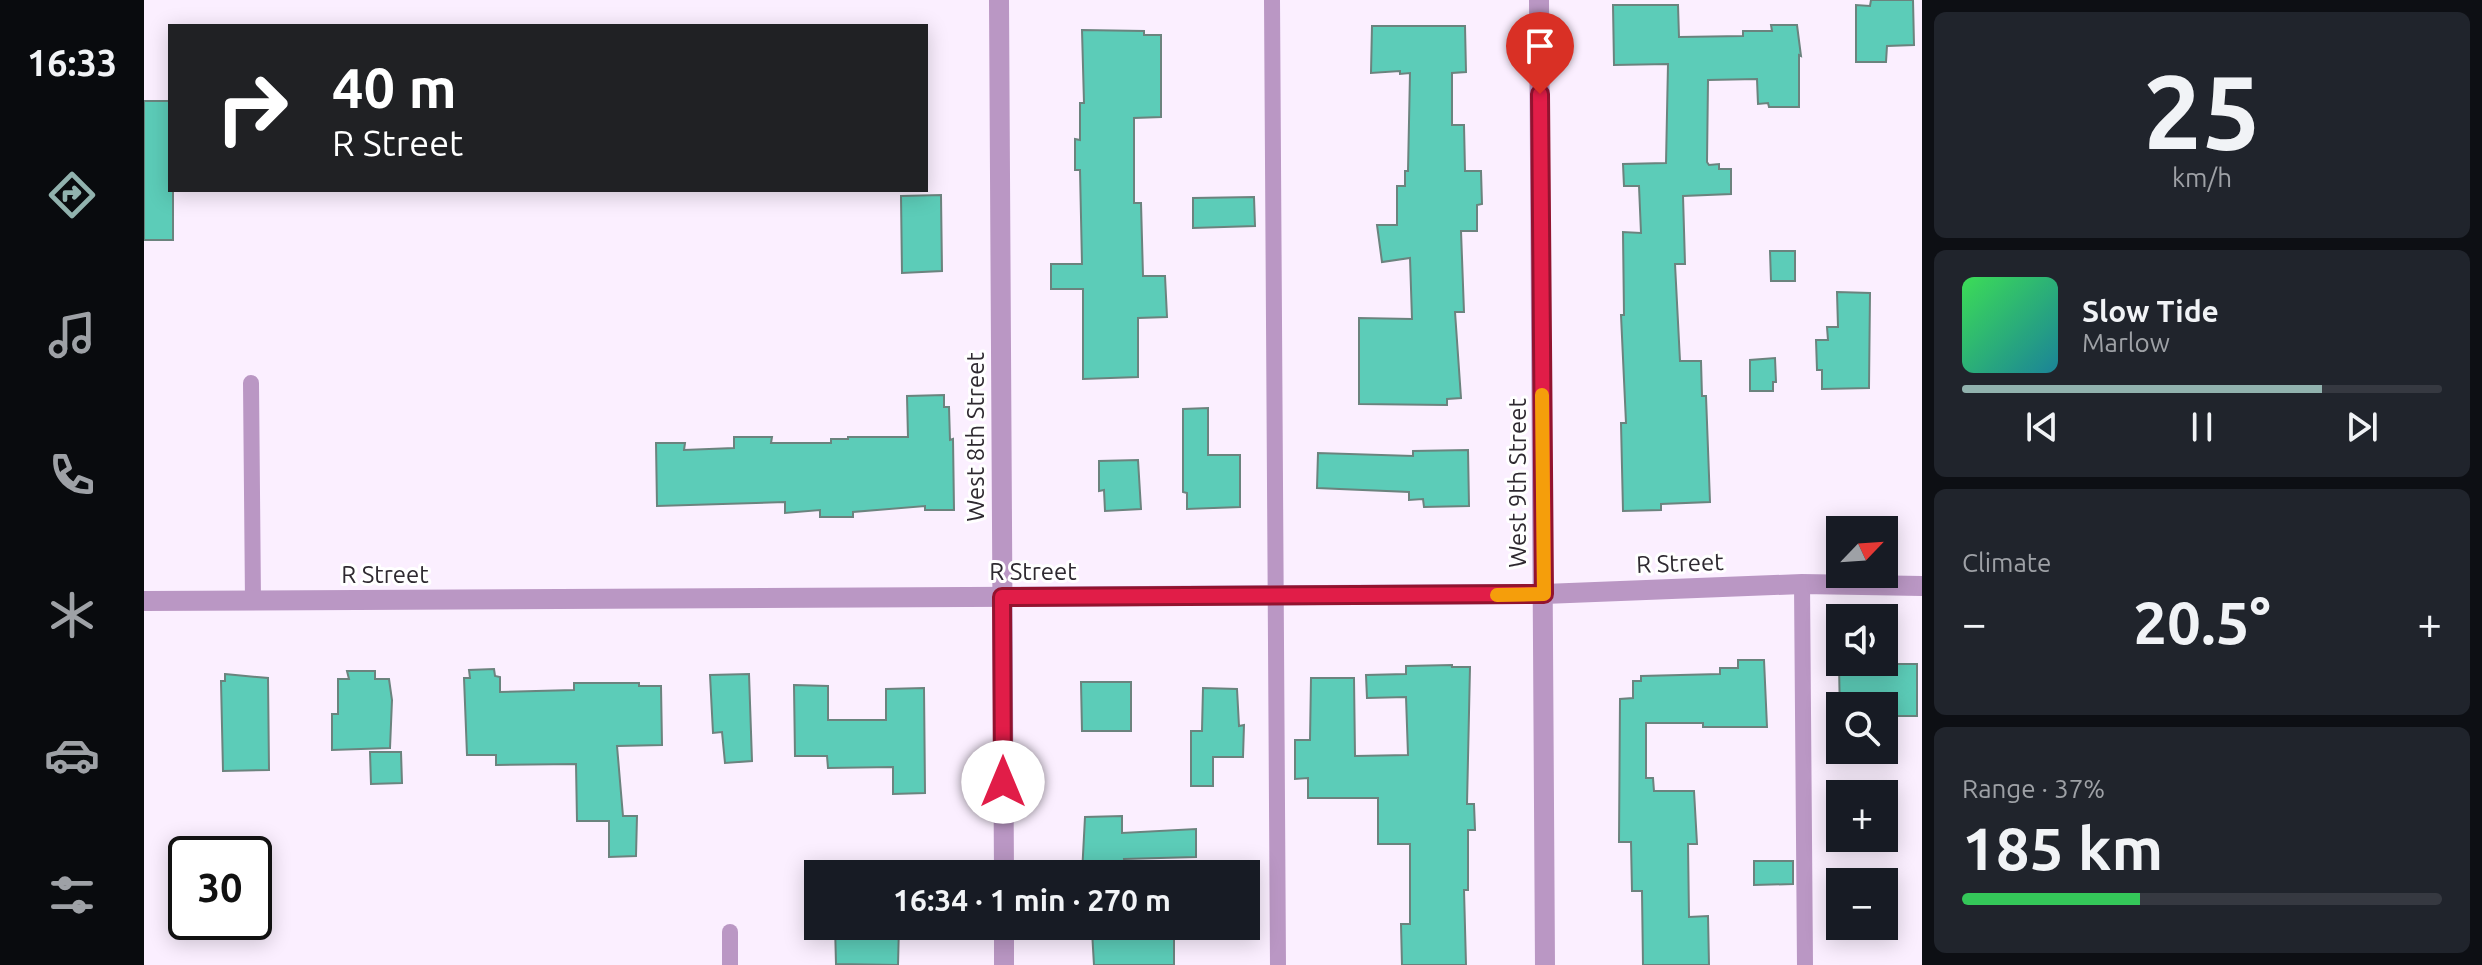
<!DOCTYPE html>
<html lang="en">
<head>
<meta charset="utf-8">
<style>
  body { margin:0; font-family:Ubuntu,sans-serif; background:#20242c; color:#f1f3f6; height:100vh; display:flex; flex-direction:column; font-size:30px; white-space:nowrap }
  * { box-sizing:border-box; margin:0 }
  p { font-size:26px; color:#9ea1a6 }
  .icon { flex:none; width:44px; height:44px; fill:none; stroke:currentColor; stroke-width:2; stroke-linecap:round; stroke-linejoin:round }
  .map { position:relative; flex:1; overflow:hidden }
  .panel { display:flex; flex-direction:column; gap:12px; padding:12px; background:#0d0f14; width:560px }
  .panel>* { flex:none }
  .banner { position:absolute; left:24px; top:24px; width:760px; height:168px; border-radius:0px; box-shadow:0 4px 20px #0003; background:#202124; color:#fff; overflow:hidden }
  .needle { width:52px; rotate:65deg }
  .controls { position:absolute; left:1682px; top:516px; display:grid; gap:16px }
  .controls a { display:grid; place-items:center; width:72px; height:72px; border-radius:0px; background:#171b24; box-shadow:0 4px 20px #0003; font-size:40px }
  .speed { position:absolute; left:24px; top:836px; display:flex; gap:16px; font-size:40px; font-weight:700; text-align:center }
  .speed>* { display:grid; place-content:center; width:104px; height:104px; border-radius:50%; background:#171b24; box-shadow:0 4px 20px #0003; line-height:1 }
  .speed .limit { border:4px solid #111; border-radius:12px; background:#fff; color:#111 }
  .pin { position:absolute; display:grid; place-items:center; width:68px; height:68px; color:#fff; margin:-82px -34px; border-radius:50% 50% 50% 0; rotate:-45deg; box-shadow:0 0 8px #0007 }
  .pin .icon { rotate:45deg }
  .me { position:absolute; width:88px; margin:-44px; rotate:0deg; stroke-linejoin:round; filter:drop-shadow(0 0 6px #0008) }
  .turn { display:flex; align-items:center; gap:28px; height:168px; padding:0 32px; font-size:36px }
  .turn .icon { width:104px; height:104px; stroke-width:2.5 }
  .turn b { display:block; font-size:56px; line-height:68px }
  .big { font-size:60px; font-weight:700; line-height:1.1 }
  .panel .card { flex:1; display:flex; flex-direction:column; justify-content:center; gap:12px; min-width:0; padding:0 28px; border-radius:12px; background:#20242c }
  .panel .dial { align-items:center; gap:0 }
  .dial b { font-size:104px; line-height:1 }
  .song { display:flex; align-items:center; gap:24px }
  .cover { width:96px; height:96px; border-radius:12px; background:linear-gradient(135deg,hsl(130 70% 55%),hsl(190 70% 35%)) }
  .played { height:8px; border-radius:4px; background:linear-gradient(90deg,#91b2ae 75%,#363941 75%) }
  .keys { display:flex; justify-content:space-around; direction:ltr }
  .heat { display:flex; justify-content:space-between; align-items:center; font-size:44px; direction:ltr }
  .charge { height:12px; border-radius:6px; background:linear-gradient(90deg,#34c759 37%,#363941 0) }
  .trip { position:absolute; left:660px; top:860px; width:456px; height:80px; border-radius:0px; background:#171b24; box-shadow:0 4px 20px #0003; font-weight:700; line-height:80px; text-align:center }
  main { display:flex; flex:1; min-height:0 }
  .tabs { display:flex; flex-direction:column; width:144px; justify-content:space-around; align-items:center; background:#090b0e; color:#9ea1a6 }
  .tabs .icon { width:56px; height:56px }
  .tabs .current { color:#91b2ae }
  .tabs b { font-size:36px; color:#f1f3f6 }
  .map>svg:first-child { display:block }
</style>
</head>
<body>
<main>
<nav class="tabs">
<b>16:33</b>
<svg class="icon current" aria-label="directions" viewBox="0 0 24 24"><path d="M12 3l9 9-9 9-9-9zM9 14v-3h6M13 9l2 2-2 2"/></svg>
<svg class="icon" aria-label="music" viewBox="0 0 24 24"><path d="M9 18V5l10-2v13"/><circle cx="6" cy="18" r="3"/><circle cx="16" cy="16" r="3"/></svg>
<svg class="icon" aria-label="phone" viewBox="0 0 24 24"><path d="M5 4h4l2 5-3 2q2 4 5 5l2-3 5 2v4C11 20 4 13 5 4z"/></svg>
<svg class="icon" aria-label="climate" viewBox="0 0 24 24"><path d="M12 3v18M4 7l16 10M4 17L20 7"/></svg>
<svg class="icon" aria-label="car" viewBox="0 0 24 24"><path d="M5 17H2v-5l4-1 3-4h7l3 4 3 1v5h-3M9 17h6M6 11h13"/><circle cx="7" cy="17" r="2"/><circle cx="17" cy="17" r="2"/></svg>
<svg class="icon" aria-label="filters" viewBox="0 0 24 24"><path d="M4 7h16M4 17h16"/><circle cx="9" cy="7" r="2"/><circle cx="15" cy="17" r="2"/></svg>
</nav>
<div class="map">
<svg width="1778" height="965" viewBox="0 0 1778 965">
  <rect width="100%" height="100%" fill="#fbefff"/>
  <!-- building -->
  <g fill="#5cccb8" stroke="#6b837e" stroke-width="2">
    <path d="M1727 0H1769L1770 45 1743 46 1742 62H1712V5L1726 6Z"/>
    <path d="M1469 5H1534L1535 37 1599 36V31H1628L1627 25H1653L1657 56 1655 55V107H1625L1624 103 1614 104 1613 79 1564 80 1563 162 1565 165 1575 164V169H1587V194L1539 196 1541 264H1531L1536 361H1557L1558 396H1562L1566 502 1517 504V510L1479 511 1477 423H1482L1477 315H1480L1479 232 1497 233 1495 186H1480L1479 164 1522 163 1524 64 1470 65Z"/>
    <path d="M1228 26H1321L1322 72 1308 73V125H1320L1321 171H1337L1338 204 1333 205V231H1317L1320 312H1311L1317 398 1303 399V405L1215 404V318L1268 319 1266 258 1238 262 1233 225H1253V186H1261V171H1264L1266 73 1256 74V71L1227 73Z"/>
    <path d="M938 30 1000 31V35H1017V117L990 118V203H997L999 276H1021L1023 317 994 318V377L939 379V289H907V264H938L936 170H931V139L936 140V103H940Z"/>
    <path d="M0 101H26V190H29V240H0Z"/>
    <path d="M797 195 798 271 758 273 757 196Z"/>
    <path d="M1110 197 1111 226 1049 228V198Z"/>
    <path d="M1626 251H1651V281H1627Z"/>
    <path d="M1693 292 1726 293 1725 388 1678 389V370H1673L1672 340H1684L1683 327H1694Z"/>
    <path d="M1631 358 1632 382H1629V391H1606V360Z"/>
    <path d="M800 395V407H805L806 440 809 439 810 510H781V506L709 512V517H676V510L641 513V502L513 506 512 443H541L540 450 590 448V437H628L627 443H687V439H704V437H764L763 396Z"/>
    <path d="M1064 408V455H1096V507L1043 509V493L1039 492V409Z"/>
    <path d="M1324 450 1325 506 1280 507 1279 499 1265 500V492L1173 488 1174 453 1269 456V451Z"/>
    <path d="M994 460 997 509 961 511 960 490 955 491V461Z"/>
    <path d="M1594 660H1620L1623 727H1559V723H1502V778H1509L1510 791H1550L1553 844H1544L1545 917 1564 916 1565 965H1499L1498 891H1488L1487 842H1475L1476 699 1489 698V681H1497V676L1576 674V668H1594Z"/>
    <path d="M1695 664H1773V716H1740V706H1696V717Z"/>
    <path d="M1308 665V667H1326L1323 804H1330L1331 830H1324V890H1320L1322 965H1258L1257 924H1266V844H1234V798H1164V778L1151 779V740H1166L1167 678H1210L1211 756 1264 755 1262 697 1223 698 1222 675 1262 674V666Z"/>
    <path d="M350 669 351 676 356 677V692L430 690V683H495V686H517L518 745 473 746 479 816H493L492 856 465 857V821H433L432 764 352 765V755H323L320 678H326L325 670Z"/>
    <path d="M203 671H231V679H245L248 700 246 748 188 750V714H194V679H205Z"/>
    <path d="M81 674 124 678 125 770 79 771 77 681H81Z"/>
    <path d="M605 674 608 761 581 763 578 732 569 733 566 675Z"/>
    <path d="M937 682H987V731H938Z"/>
    <path d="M650 685 684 686V720H742V689L780 688 781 793 749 794V767L684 768 683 756H651Z"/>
    <path d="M1059 688 1093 689 1095 726 1100 725 1099 757H1069V786H1047V731H1058Z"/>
    <path d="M226 752H257L258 783 227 784Z"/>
    <path d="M978 816V833L1052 829V857L980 859 981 874H938L941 817Z"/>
    <path d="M1610 861H1649V884L1610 885Z"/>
    <path d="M691 926H755L754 965 692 964Z"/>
    <path d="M1030 926V965H950L948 931H956V927Z"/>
  </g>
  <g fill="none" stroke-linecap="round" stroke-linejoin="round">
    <!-- service -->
    <g stroke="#ba97c4" stroke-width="16">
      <path d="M1128 0 1134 965"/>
      <path d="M107 383 109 601"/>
      <path d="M1658 584 1661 965"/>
      <path d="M586 932V965"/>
    </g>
    <!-- minor -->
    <g stroke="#ba97c4" stroke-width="20">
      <path d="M855 0 860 874"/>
      <path d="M1395 0 1401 965"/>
      <path d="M0 601 1400 594 1658 584 1778 586"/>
      <path d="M860 926V965"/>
    </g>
  </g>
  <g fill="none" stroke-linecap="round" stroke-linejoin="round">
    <!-- route casing -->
    <g stroke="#92132f" stroke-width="20">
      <path id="route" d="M859 782 858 597 1400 594 1396 94"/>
    </g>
    <!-- route -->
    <use href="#route" stroke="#e11d48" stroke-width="14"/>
    <!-- slow -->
    <path stroke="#f59e0b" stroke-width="14" d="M1353 595 1400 594 1398 395"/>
  </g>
  <g text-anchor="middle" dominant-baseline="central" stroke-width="6" stroke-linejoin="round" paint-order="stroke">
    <!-- street labels -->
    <g font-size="24" fill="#2e2930" stroke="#fff">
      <text transform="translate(831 437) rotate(-90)">West 8th Street</text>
      <text transform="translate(1373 483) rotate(-90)">West 9th Street</text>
      <text transform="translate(1536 563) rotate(-2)">R Street</text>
      <text x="889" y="571">R Street</text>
      <text x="241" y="574">R Street</text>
    </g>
  </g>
</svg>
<div class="controls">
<a><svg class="needle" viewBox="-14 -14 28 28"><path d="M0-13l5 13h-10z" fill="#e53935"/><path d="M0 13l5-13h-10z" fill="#9ea1a6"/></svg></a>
<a><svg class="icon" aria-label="sound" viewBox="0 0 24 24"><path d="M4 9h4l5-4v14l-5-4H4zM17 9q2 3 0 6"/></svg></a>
<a><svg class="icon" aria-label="search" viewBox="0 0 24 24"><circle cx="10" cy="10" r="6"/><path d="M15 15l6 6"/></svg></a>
<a>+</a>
<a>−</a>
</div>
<div class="speed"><div class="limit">30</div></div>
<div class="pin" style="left:1396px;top:94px;background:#d93025"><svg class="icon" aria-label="arrive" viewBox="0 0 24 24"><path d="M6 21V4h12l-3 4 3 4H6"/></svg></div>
<svg class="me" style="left:859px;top:782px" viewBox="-20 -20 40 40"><circle r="19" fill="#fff"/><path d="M0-13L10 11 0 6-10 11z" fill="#e11d48"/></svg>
<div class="trip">16:34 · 1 min · 270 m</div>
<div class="banner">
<div class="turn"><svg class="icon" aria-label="right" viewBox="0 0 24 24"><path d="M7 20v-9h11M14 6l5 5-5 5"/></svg><div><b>40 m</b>R Street</div></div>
</div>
</div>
<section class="panel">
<div class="card dial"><b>25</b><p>km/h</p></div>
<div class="card">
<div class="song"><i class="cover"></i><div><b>Slow Tide</b><p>Marlow</p></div></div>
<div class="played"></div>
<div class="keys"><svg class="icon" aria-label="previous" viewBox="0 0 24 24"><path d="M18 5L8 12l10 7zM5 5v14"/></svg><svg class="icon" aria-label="pause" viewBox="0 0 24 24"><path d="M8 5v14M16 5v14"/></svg><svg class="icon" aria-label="next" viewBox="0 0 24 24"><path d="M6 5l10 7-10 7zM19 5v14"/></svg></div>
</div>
<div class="card"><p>Climate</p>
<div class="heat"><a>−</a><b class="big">20.5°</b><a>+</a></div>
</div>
<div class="card"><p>Range · 37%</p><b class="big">185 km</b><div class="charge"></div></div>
</section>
</main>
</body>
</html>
